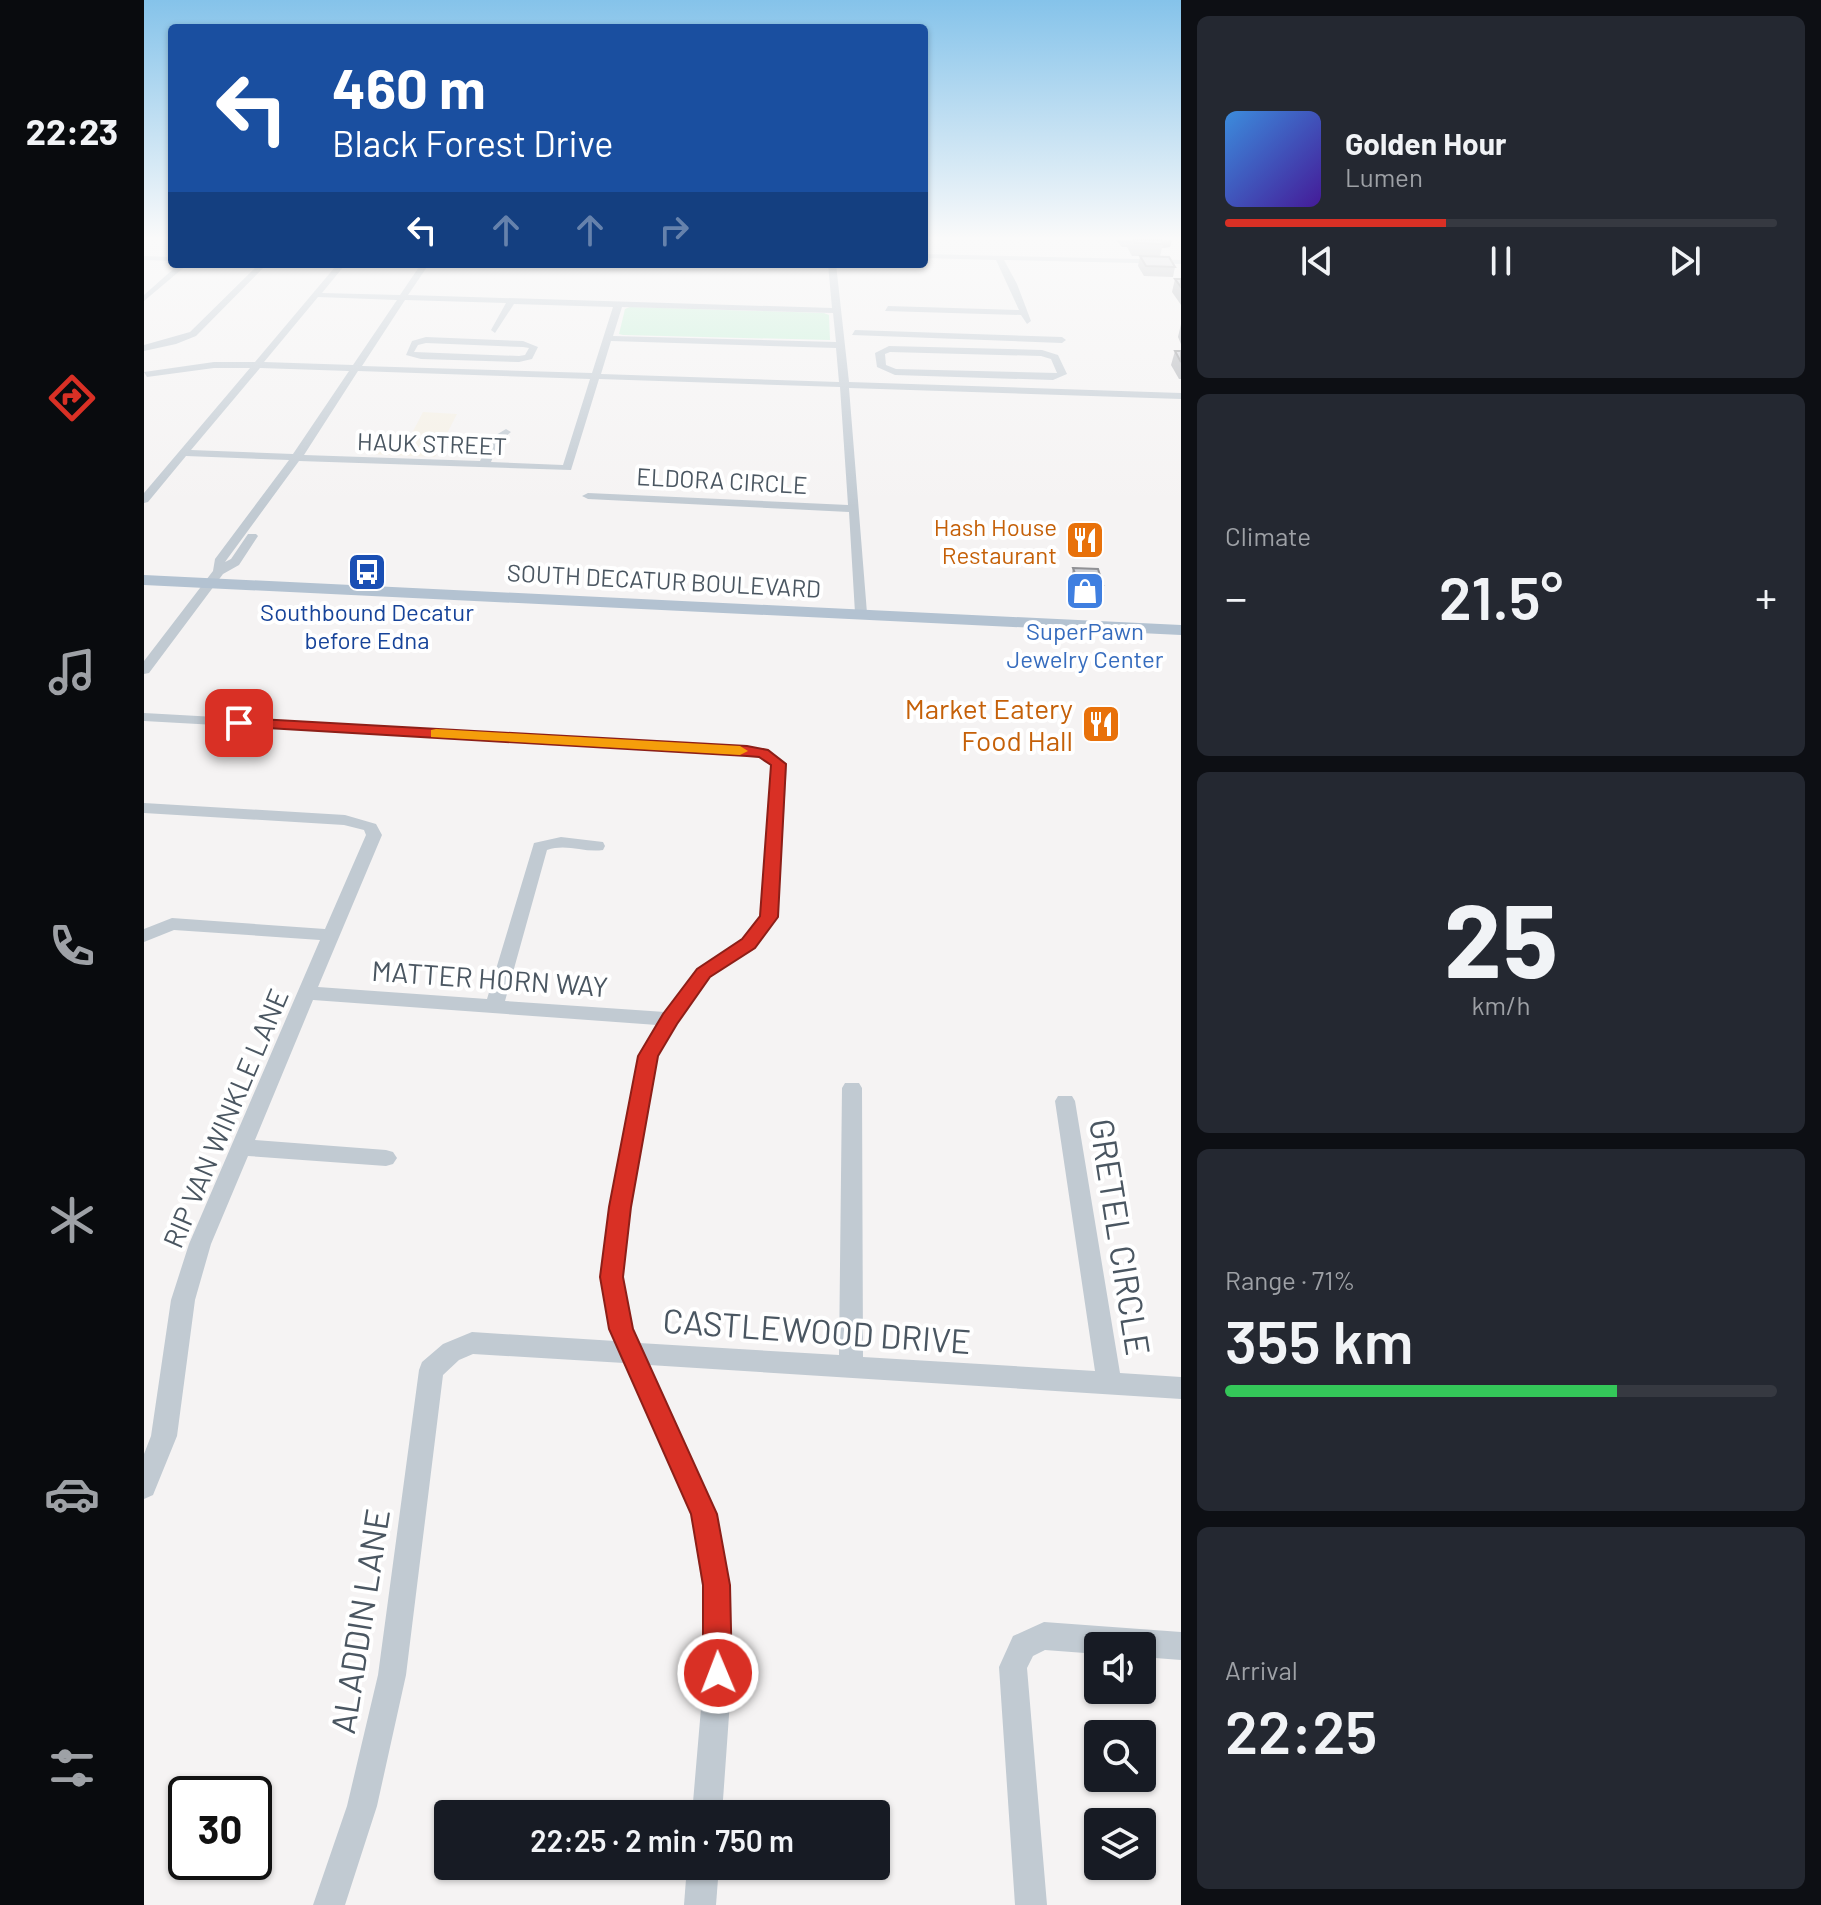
<!DOCTYPE html>
<html lang="en">
<head>
<meta charset="utf-8">
<style>
  body { margin:0; font-family:Barlow,sans-serif; background:#242831; color:#f1f3f6; height:100vh; display:flex; flex-direction:column; font-size:30px; white-space:nowrap }
  * { box-sizing:border-box; margin:0 }
  p { font-size:26px; color:#9ea1a6 }
  .icon { flex:none; width:44px; height:44px; fill:none; stroke:currentColor; stroke-width:2; stroke-linecap:round; stroke-linejoin:round }
  .map { position:relative; flex:1; overflow:hidden }
  .panel { display:flex; flex-direction:column; gap:16px; padding:16px; background:#0d0f14; width:640px }
  .panel>* { flex:none }
  .guide { position:absolute; left:24px; top:24px; width:760px; height:244px; border-radius:8px; box-shadow:0 2px 6px #0004; background:#1a4fa0; color:#fff; overflow:hidden }
  .controls { position:absolute; left:940px; top:1632px; display:grid; gap:16px }
  .controls a { display:grid; place-items:center; width:72px; height:72px; border-radius:8px; background:#171b24; box-shadow:0 2px 6px #0004; font-size:40px }
  .speed { position:absolute; left:24px; top:1776px; display:flex; gap:16px; font-size:40px; font-weight:700; text-align:center }
  .speed>* { display:grid; place-content:center; width:104px; height:104px; border-radius:50%; background:#171b24; box-shadow:0 2px 6px #0004; line-height:1 }
  .speed .limit { border:4px solid #111; border-radius:12px; background:#fff; color:#111 }
  .pin { position:absolute; display:grid; place-items:center; width:68px; height:68px; color:#fff; margin:-34px; border-radius:16px; box-shadow:0 4px 12px #0006 }
  .me { position:absolute; width:88px; margin:-44px; rotate:359deg; stroke-linejoin:round; filter:drop-shadow(0 0 6px #0008) }
  .turn { display:flex; align-items:center; gap:28px; height:168px; padding:0 32px; font-size:36px }
  .turn .icon { width:104px; height:104px; stroke-width:2.5 }
  .turn b { display:block; font-size:56px; line-height:68px }
  .lanes { display:flex; align-items:center; height:76px; padding:0 32px; background:#0003; justify-content:center; gap:40px; direction:ltr }
  .lanes .off { opacity:.35 }
  .big { font-size:60px; font-weight:600; line-height:1.1 }
  .panel .card { flex:1; display:flex; flex-direction:column; justify-content:center; gap:12px; min-width:0; padding:0 28px; border-radius:12px; background:#242831 }
  .panel .dial { align-items:center; gap:0 }
  .dial b { font-size:104px; line-height:1 }
  .song { display:flex; align-items:center; gap:24px }
  .cover { width:96px; height:96px; border-radius:12px; background:linear-gradient(135deg,hsl(210 70% 55%),hsl(260 70% 35%)) }
  .played { height:8px; border-radius:4px; background:linear-gradient(90deg,#d93025 40%,#363941 40%) }
  .keys { display:flex; justify-content:space-around; direction:ltr }
  .heat { display:flex; justify-content:space-between; align-items:center; font-size:44px; direction:ltr }
  .charge { height:12px; border-radius:6px; background:linear-gradient(90deg,#34c759 71%,#363941 0) }
  .trip { position:absolute; left:290px; top:1800px; width:456px; height:80px; border-radius:8px; background:#171b24; box-shadow:0 2px 6px #0004; font-weight:600; line-height:80px; text-align:center }
  main { display:flex; flex:1; min-height:0 }
  .tabs { display:flex; flex-direction:column; width:144px; justify-content:space-around; align-items:center; background:#090b0e; color:#9ea1a6 }
  .tabs .icon { width:56px; height:56px }
  .tabs .selected { color:#d93025 }
  .tabs b { font-size:36px; color:#f1f3f6 }
  .map>svg:first-child { display:block }
</style>
</head>
<body>
<main>
<nav class="tabs">
<b>22:23</b>
<svg class="icon selected" aria-label="directions" viewBox="0 0 24 24"><path d="M12 3l9 9-9 9-9-9zM9 14v-3h6M13 9l2 2-2 2"/></svg>
<svg class="icon" aria-label="music" viewBox="0 0 24 24"><path d="M9 18V5l10-2v13"/><circle cx="6" cy="18" r="3"/><circle cx="16" cy="16" r="3"/></svg>
<svg class="icon" aria-label="phone" viewBox="0 0 24 24"><path d="M5 4h4l2 5-3 2q2 4 5 5l2-3 5 2v4C11 20 4 13 5 4z"/></svg>
<svg class="icon" aria-label="climate" viewBox="0 0 24 24"><path d="M12 3v18M4 7l16 10M4 17L20 7"/></svg>
<svg class="icon" aria-label="car" viewBox="0 0 24 24"><path d="M5 17H2v-5l4-1 3-4h7l3 4 3 1v5h-3M9 17h6M6 11h13"/><circle cx="7" cy="17" r="2"/><circle cx="17" cy="17" r="2"/></svg>
<svg class="icon" aria-label="filters" viewBox="0 0 24 24"><path d="M4 7h16M4 17h16"/><circle cx="9" cy="7" r="2"/><circle cx="15" cy="17" r="2"/></svg>
</nav>
<div class="map">
<svg width="1037" height="1905" viewBox="0 0 1037 1905">
  <rect width="100%" height="100%" fill="#f5f3f3"/>
  <!-- green -->
  <path fill="#c3f1d5" d="M486 307 680 313 685 315 686 340 479 335 475 334 481 309Z"/>
  <!-- sand -->
  <path fill="#f5f0e5" d="M279 412 313 414 291 457 224 454 234 440 264 441Z"/>
  <g fill="none" stroke-linecap="round" stroke-linejoin="round">
    <!-- minor -->
    <g fill="#c1cad2" fill-rule="evenodd">
      <path d="M780 254 1037 260V264L860 260 873 284 887 321 883 324 877 315 741 311 744 306 875 310 852 260 780 258Z"/>
      <path d="M0 256 28 257V261L0 260Z"/>
      <path d="M35 264H44L0 301V295Z"/>
      <path d="M115 264H123L52 336 32 344 0 351V345L46 332Z"/>
      <path d="M188 264 200 266 178 293 256 295 277 264H285L264 295 688 308 684 264H692L705 382 1037 393V399L705 388 723 613 717 617 711 613 705 512 444 499 438 496 444 493 704 505 696 387 455 379 427 470 155 461 81 562 87 559 104 534H112L114 536 95 565 79 574 5 673 0 674V661L69 571 71 559 145 460 42 456 4 502 0 503V493L106 368H70L3 377 0 372 70 362H111L191 267ZM174 297 253 300 209 365 120 362ZM261 300 362 303 347 330 351 333 370 304 469 307 448 373 218 366ZM478 307 689 313 692 342 469 336ZM467 341 692 348 695 382 457 374ZM116 368 205 371 149 454 47 450ZM214 371 446 379 419 465 347 462 355 442 367 432 362 429 347 438 336 461 160 455Z"/>
      <path d="M711 330 918 337 922 340 918 343 708 335Z"/>
      <path d="M282 337 379 341 394 347 388 359 375 362 277 359 262 355 268 341ZM282 343 379 347 385 348 381 355 375 356 270 352 274 345Z"/>
      <path d="M745 346 898 350 914 355 923 374 909 380 751 375 733 367 731 353ZM746 352 897 356 907 359 913 373 752 369 742 365 741 354Z"/>
      <path d="M0 713 603 747C619 749 631 752 643 764L634 917 611 947 566 977 533 1024 514 1056 487 1207 479 1277 489 1329 495 1343 695 1355 698 1088 701 1083H715L718 1088 719 1357 951 1371 911 1101 914 1096H928L931 1101 976 1373 1037 1377V1399L505 1365 573 1514 586 1585 588 1673 578 1814H548L560 1673 558 1585 547 1515 480 1363 329 1354 315 1360 299 1375 262 1675 233 1806 201 1905H169L203 1806 234 1675 275 1370 278 1362 299 1344 328 1332 471 1341 465 1329 457 1277 465 1207 494 1056 513 1025 169 1000 111 1140 242 1150 249 1152 253 1158 249 1164 242 1166 104 1156 67 1244 51 1300 33 1436 9 1495 0 1499V1454L7 1436 27 1300 45 1244 176 940 30 930 0 942V929L28 918 181 929 222 835 220 830 200 825 0 813V803L201 815 232 824 238 835 174 987 343 999 390 843 417 837 459 842 461 846 459 850C440 853 423 843 403 850L361 1001 521 1012 554 969 599 939 616 916 627 766 615 757 603 755 0 721Z"/>
      <path d="M900 1622 1037 1632V1660L998 1657V1646H954V1654L901 1650 889 1656 883 1668 903 1905H871L855 1667 869 1636Z"/>
      <path d="M543 1866H575L572 1905H540Z"/>
    </g>
    <!-- major -->
    <path fill="#b3c2d1" fill-rule="evenodd" d="M0 575 1037 625V635L0 585Z"/>
  </g>
  <!-- wall -->
  <g fill="#b0b2b7">
    <path d="M972 240H1028L1026 247 1018 248 1016 256 1031 267 1029 277 1000 276 994 266 996 256H988L983 247H978Z"/>
    <path d="M1031 279H1037V305L1028 292Z"/>
    <path d="M1037 324V344L1034 337Z"/>
    <path d="M1031 351H1037V379H1035L1027 365Z"/>
    <path d="M929 568 959 585 956 599 931 598 926 582Z"/>
  </g>
  <!-- shaded-wall -->
  <path fill="#909195" d="M1017 240H1028L1026 247 1018 248 1019 244Z"/>
  <!-- building -->
  <g fill="#cdcfd5" stroke="#909195" stroke-width="2">
    <path d="M989 240H1018L1019 244 991 243Z"/>
    <path d="M996 256 1025 257 1031 267 1002 266Z"/>
    <path d="M1031 279H1037V287Z"/>
    <path d="M1031 351H1037V362Z"/>
    <path d="M929 568 954 569 959 585 935 584Z"/>
  </g>
  <!-- sky -->
  <linearGradient id="sky" x2="0" y2="1"><stop stop-color="#85c3ea"/><stop offset="0.47" stop-color="#fafafa"/><stop offset="1" stop-color="#fafafa" stop-opacity="0"/></linearGradient>
  <rect width="1037" height="507" fill="url(#sky)"/>
  <!-- route -->
  <path fill="#d93025" stroke="#8d1f18" stroke-width="2" d="M95 718 603 746 624 750 642 764 634 917 611 948 566 977 533 1024 514 1056 487 1207 479 1277 489 1329 573 1514 586 1585 588 1673 584 1683 574 1688 564 1683 559 1673V1585L547 1514 465 1329 456 1277 465 1207 494 1056 519 1014 553 969 598 939 616 916 627 765 615 757 603 756 90 726V719Z"/>
  <!-- slow -->
  <path fill="#f59e0b" d="M292 729 596 746 604 751 596 755 287 737V730Z"/>
  <!-- icons -->
  <defs>
    <g id="restaurant-square" transform="scale(2)"><rect x="-9" y="-9" width="18" height="18" rx="4" fill="#e8710a" stroke="#fff"/><path d="M-5-6h1v4h1v-4h1v4h1v-4h1v5L-1.5 .5V6h-2V.5L-5-1ZM5-6V6H3V1.5H1.5Q1.5-4 5-6Z" fill="#fff"/></g>
    <g id="bus-square" transform="scale(2)"><rect x="-9" y="-9" width="18" height="18" rx="4" fill="#1a4fb4" stroke="#fff"/><path d="M-5-6H5V4H4V6H2V4H-2V6H-4V4H-5ZM-3.5-4V0h7V-4ZM-3.5 1.2v1.5H-2V1.2ZM2 1.2v1.5H3.5V1.2Z" fill="#fff"/></g>
    <g id="shop-square" transform="scale(2)"><rect x="-9" y="-9" width="18" height="18" rx="4" fill="#3f7fe0" stroke="#fff"/><path d="M-5-2.5h2.3a2.7 3.5 0 0 1 5.4 0H5L5.5 6h-11ZM-1.5-2.5h3a1.5 2.3 0 0 0-3 0Z" fill="#fff"/></g>
  </defs>
  <g fill-rule="evenodd">
    <use href="#restaurant-square" x="941" y="540"/>
    <use href="#bus-square" x="223" y="572"/>
    <use href="#shop-square" x="941" y="591"/>
    <use href="#restaurant-square" x="957" y="724"/>
  </g>
  <g text-anchor="middle" dominant-baseline="central" stroke-width="8" stroke-linejoin="round" paint-order="stroke">
    <!-- far-street labels -->
    <g font-size="24" fill="#4a5661" stroke="#fff">
      <text transform="translate(288 443) rotate(2)">HAUK STREET</text>
      <text transform="translate(578 480) rotate(3)">ELDORA CIRCLE</text>
      <text transform="translate(520 580) rotate(3)">SOUTH DECATUR BOULEVARD</text>
    </g>
    <!-- far-food labels -->
    <g font-size="24" fill="#c56008" stroke="#fff" text-anchor="end">
      <text x="913" y="526">Hash House<tspan x="913" dy="28">Restaurant</tspan></text>
    </g>
    <!-- far-transit labels -->
    <g font-size="24" fill="#164399" stroke="#fff">
      <text x="223" y="611">Southbound Decatur<tspan x="223" dy="28">before Edna</tspan></text>
    </g>
    <!-- far-shop labels -->
    <g font-size="24" fill="#366cbe" stroke="#fff">
      <text x="941" y="630">SuperPawn<tspan x="941" dy="28">Jewelry Center</tspan></text>
    </g>
    <!-- food labels -->
    <g font-size="28" fill="#c56008" stroke="#fff" text-anchor="end">
      <text x="929" y="708">Market Eatery<tspan x="929" dy="32">Food Hall</tspan></text>
    </g>
    <!-- street labels -->
    <g font-size="28" fill="#4a5661" stroke="#fff">
      <text transform="translate(346 978) rotate(4)">MATTER HORN WAY</text>
      <text transform="translate(81 1118) rotate(-67)">RIP VAN WINKLE LANE</text>
    </g>
    <!-- near-street labels -->
    <g font-size="34" fill="#4a5661" stroke="#fff">
      <text transform="translate(977 1237) rotate(81)">GRETEL CIRCLE</text>
      <text transform="translate(673 1330) rotate(4)">CASTLEWOOD DRIVE</text>
      <text transform="translate(215 1621) rotate(-81)">ALADDIN LANE</text>
    </g>
  </g>
</svg>
<div class="controls">
<a><svg class="icon" aria-label="sound" viewBox="0 0 24 24"><path d="M4 9h4l5-4v14l-5-4H4zM17 9q2 3 0 6"/></svg></a>
<a><svg class="icon" aria-label="search" viewBox="0 0 24 24"><circle cx="10" cy="10" r="6"/><path d="M15 15l6 6"/></svg></a>
<a><svg class="icon" aria-label="layers" viewBox="0 0 24 24"><path d="M12 4l9 5-9 5-9-5zM3 14l9 5 9-5"/></svg></a>
</div>
<div class="speed"><div class="limit">30</div></div>
<div class="pin" style="left:95px;top:723px;background:#d93025"><svg class="icon" aria-label="arrive" viewBox="0 0 24 24"><path d="M6 21V4h12l-3 4 3 4H6"/></svg></div>
<svg class="me" style="left:574px;top:1673px" viewBox="-20 -20 40 40"><circle r="17" fill="#d93025" stroke="#fff" stroke-width="3"/><path d="M0-11L8 9 0 5-8 9z" fill="#fff"/></svg>
<div class="trip">22:25 · 2 min · 750 m</div>
<div class="guide">
<div class="turn"><svg class="icon" aria-label="left" viewBox="0 0 24 24"><path d="M17 20v-9H6M10 6l-5 5 5 5"/></svg><div><b>460 m</b>Black Forest Drive</div></div>
<div class="lanes"><svg class="icon" aria-label="left" viewBox="0 0 24 24"><path d="M17 20v-9H6M10 6l-5 5 5 5"/></svg><svg class="icon off" aria-label="ahead" viewBox="0 0 24 24"><path d="M12 20V5M6 11l6-6 6 6"/></svg><svg class="icon off" aria-label="ahead" viewBox="0 0 24 24"><path d="M12 20V5M6 11l6-6 6 6"/></svg><svg class="icon off" aria-label="right" viewBox="0 0 24 24"><path d="M7 20v-9h11M14 6l5 5-5 5"/></svg></div>
</div>
</div>
<section class="panel">
<div class="card">
<div class="song"><i class="cover"></i><div><b>Golden Hour</b><p>Lumen</p></div></div>
<div class="played"></div>
<div class="keys"><svg class="icon" aria-label="previous" viewBox="0 0 24 24"><path d="M18 5L8 12l10 7zM5 5v14"/></svg><svg class="icon" aria-label="pause" viewBox="0 0 24 24"><path d="M8 5v14M16 5v14"/></svg><svg class="icon" aria-label="next" viewBox="0 0 24 24"><path d="M6 5l10 7-10 7zM19 5v14"/></svg></div>
</div>
<div class="card"><p>Climate</p>
<div class="heat"><a>−</a><b class="big">21.5°</b><a>+</a></div>
</div>
<div class="card dial"><b>25</b><p>km/h</p></div>
<div class="card"><p>Range · 71%</p><b class="big">355 km</b><div class="charge"></div></div>
<div class="card"><p>Arrival</p><b class="big">22:25</b></div>
</section>
</main>
</body>
</html>
